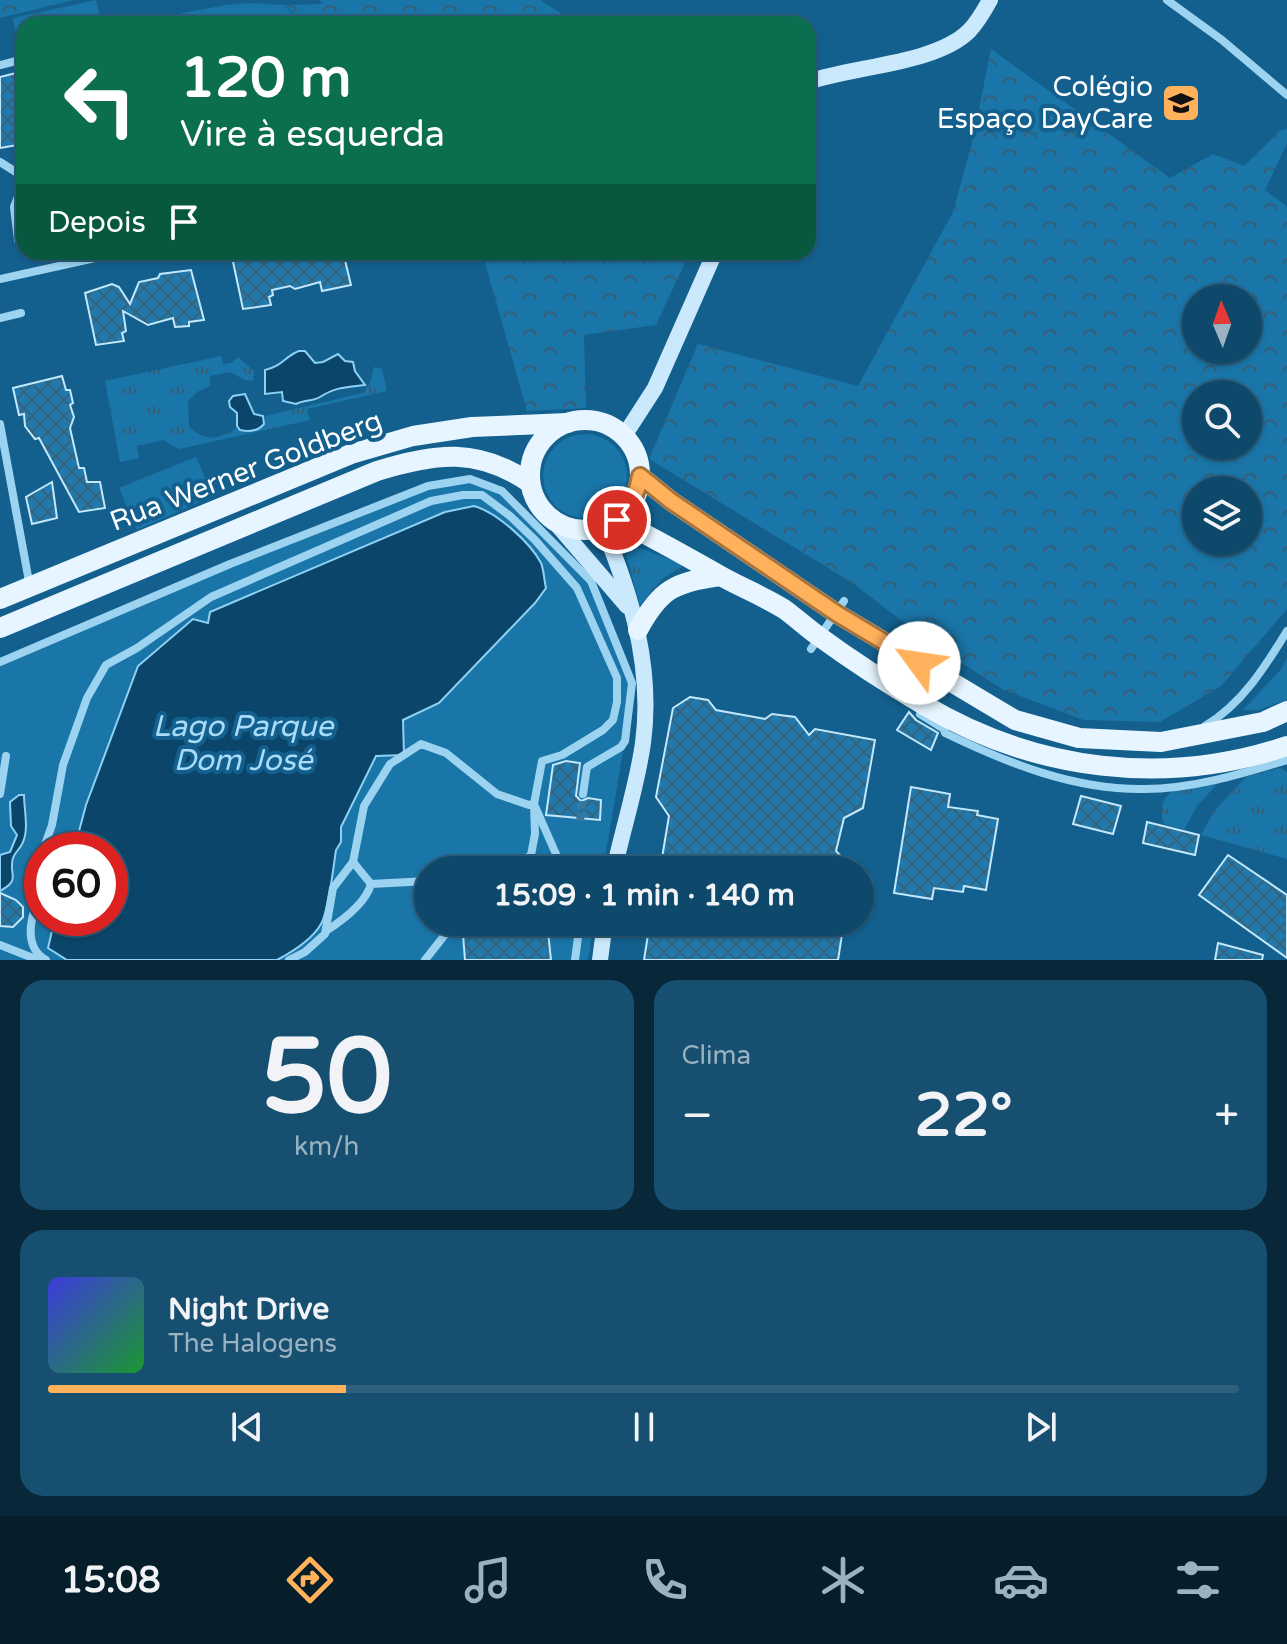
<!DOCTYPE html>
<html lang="pt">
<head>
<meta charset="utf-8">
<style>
  body { margin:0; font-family:"Varela Round",sans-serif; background:#174f70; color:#f1f3f6; height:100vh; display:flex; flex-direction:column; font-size:30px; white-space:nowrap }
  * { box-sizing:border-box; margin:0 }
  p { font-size:26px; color:#9bb2c1 }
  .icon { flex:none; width:44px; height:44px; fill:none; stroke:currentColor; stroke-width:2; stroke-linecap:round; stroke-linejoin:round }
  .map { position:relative; height:960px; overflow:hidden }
  .drawer { display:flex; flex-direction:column; gap:20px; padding:20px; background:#08283a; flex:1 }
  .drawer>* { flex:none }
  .guide { position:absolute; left:16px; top:16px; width:800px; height:244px; border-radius:24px; box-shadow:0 2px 6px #0004,0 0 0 2px #2e607e; background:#0b6e4f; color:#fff; overflow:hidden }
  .needle { width:52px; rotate:358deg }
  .controls { position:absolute; left:1182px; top:284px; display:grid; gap:16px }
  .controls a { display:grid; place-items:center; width:80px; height:80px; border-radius:50%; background:#0e486a; box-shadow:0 2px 6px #0004,0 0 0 2px #2e607e; font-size:40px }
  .speed { position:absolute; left:24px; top:832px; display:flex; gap:16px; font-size:40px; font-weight:700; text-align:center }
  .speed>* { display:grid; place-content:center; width:104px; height:104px; border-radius:50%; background:#0e486a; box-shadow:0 2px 6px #0004,0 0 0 2px #2e607e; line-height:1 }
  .speed .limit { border:12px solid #d22; background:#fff; color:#111 }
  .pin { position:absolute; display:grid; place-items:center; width:68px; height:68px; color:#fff; margin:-34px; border:4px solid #fff; border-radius:50%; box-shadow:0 2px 8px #0007 }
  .me { position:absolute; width:88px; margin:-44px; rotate:301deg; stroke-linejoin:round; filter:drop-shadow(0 0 6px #0008) }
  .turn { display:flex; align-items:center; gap:28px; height:168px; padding:0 32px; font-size:36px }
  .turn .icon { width:104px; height:104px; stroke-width:2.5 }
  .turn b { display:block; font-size:56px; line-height:68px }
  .then { display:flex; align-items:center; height:76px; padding:0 32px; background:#0003; gap:16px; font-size:30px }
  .big { font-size:60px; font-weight:700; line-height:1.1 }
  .drawer .tile { flex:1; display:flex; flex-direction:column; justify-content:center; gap:12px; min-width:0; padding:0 28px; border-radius:24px; background:#174f70 }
  .drawer .dial { align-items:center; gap:0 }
  .dial b { font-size:104px; line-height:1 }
  .song { display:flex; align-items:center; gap:24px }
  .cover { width:96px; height:96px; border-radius:12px; background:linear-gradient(135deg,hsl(240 70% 55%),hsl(130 70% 35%)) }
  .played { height:8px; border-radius:4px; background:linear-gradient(90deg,#ffb15c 25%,#2e607e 25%) }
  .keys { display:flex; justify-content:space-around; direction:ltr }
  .heat { display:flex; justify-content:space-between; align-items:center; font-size:44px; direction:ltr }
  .drawer .tiles { flex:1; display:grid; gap:20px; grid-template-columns:1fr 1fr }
  .tile:last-child { grid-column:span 2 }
  .trip { position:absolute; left:414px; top:856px; width:460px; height:80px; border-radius:40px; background:#0e486a; box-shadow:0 2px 6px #0004,0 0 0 2px #2e607e; font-weight:700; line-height:80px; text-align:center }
  .tab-bar { display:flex; height:128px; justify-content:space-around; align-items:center; background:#061d2a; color:#9bb2c1 }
  .tab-bar .icon { width:56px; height:56px }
  .tab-bar .active { color:#ffb15c }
  .tab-bar b { font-size:36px; color:#f1f3f6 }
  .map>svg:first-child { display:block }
</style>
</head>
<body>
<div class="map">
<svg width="1287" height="960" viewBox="0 0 1287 960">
  <defs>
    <pattern id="grass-tufts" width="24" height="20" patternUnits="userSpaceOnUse" patternTransform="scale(2)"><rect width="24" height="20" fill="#1a75a8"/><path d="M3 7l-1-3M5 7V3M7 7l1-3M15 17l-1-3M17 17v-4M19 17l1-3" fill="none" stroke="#365e75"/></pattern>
    <pattern id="forest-crowns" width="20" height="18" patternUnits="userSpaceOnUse" patternTransform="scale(2)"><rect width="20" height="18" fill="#1a75a8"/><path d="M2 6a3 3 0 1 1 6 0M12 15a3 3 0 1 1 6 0" fill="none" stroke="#365e75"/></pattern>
    <pattern id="building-cross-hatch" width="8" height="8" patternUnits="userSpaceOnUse" patternTransform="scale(2)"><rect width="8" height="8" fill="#207aad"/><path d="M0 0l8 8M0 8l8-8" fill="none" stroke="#36637c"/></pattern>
  </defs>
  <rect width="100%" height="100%" fill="#13608e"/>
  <!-- grass -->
  <g fill="url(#grass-tufts)">
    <path d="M221 356 223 364 231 363 238 357 254 371 253 381 245 380 230 372 210 376V386L197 392 188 401 189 427C206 442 218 440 236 428 245 435 259 433 265 423V416L363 393 370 383 374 367 382 369 387 391 307 409 310 420 179 449 163 440 137 446 139 458 120 462 105 381Z"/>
    <path d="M623 542 685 565 662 579 640 606Z"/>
    <path d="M1280 768 1287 772V859L1201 835 1214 811 1247 776Z"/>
    <path d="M1219 782 1197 806 1184 830 1164 824C1153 784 1191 785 1219 782Z"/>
  </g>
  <!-- forest -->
  <g fill="url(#forest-crowns)" fill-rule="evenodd">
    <path d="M0 0H74L0 18Z"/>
    <path d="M319 0H540L578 24H304L285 5 323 4Z"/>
    <path d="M991 49 1170 178 1213 154 1244 166 1281 130 1287 129V143L1265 190 1287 207V609L1221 686 1160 722 1084 720 1004 690 935 646 851 582 649 459 698 344 858 386 953 212 973 139ZM1248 298V350H1196V298ZM1248 394V446H1196V394ZM1248 490V542H1196V490Z"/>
    <path d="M482 252H690L656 325 584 335 586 408 527 411Z"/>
  </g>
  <!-- green -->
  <g fill="#1a75a8" fill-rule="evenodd">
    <path d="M96 0 102 24H24V57L21 58 13 18Z"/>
    <path d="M250 3 284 5 302 24H255L230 15 189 24 130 23 226 5Z"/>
    <circle cx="585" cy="476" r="42"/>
    <path d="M196 457 213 496 137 530 119 488Z"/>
    <path d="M469 480 501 492 590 582 631 683 623 751 603 870H428V922H594L588 960H0V664L230 565 427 488ZM42 850H110V918H42Z"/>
    <path d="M1287 658V700L1258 710H1243L1282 668Z"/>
  </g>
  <!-- water -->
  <g fill="#0b466a" stroke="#8ed1f4" stroke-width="2">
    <path d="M299 351H305L315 363 323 362 338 354 345 361 353 362 355 371 365 385C347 387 335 387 320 397 314 401 304 400 296 404L283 401 282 392 265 394V370C283 366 285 356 299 351Z"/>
    <path d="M245 394 254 414 263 416 264 424C258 431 249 432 240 430L237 426V413L230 407 229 401 233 396Z"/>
    <path d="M474 506C496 512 530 542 541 563 544 570 544 580 546 588L535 603 439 703 403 720 404 755 376 756 341 827V842L336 850C333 869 329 910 321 924 312 940 292 952 277 960H67L48 948 55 918H110V850H74L86 805 138 666 193 619 208 623 210 612 445 512Z"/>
    <path d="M19 795H24C24 809 29 829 23 842 21 848 15 852 13 858 8 875 22 879 0 891V855L10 852 17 835 11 826 10 802Z"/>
  </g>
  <!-- building -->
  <g fill="url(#building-cross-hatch)" stroke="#c3e8fc" stroke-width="2">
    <path d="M24 71V144L0 148V77Z"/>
    <path d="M247 252H266L268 255 281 252H343L351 285 322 291 320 282 295 289 290 286 272 290 273 295 269 297 271 305 243 309 232 257 247 254Z"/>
    <path d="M191 270 204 320 189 322V326L175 327 173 318 148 325 123 311 126 331 122 333 124 341 96 345 85 293 112 284 119 287 130 304 139 282 158 278 160 274Z"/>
    <path d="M62 376 66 390H70L73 403 70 405 74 417 70 428 79 468H84L87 482H100L105 508 79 512 39 438 35 439 25 426 24 414 19 415 13 388Z"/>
    <path d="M52 482 57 518 32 524 26 497Z"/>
    <path d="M690 697 708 700 716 710 765 719 772 714 795 717 809 735 815 729 875 740 863 808 844 818 836 851 854 870H660L669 816 656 797 673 708Z"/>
    <path d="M909 712 916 720 938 733 931 750 897 730Z"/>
    <path d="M566 761 580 763 576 796 581 801 588 798 601 800 600 820 546 815 553 765Z"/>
    <path d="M911 787 950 794 948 807 978 811 977 815 998 819 986 890 964 886 963 892 934 888 932 899 894 893Z"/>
    <path d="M1081 796 1121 806 1113 834 1073 824Z"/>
    <path d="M1147 822 1199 835 1195 855 1143 843Z"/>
    <path d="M1228 855 1287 895V958L1199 895Z"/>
    <path d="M0 893 16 900 23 907V917L13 927 0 926Z"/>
    <path d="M462 922H547L551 960H465Z"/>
    <path d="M650 922H844L838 960H644Z"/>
    <path d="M1218 943 1263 955 1262 960H1215Z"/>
  </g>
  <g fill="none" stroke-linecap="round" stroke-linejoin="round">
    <!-- street-tunnel -->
    <path stroke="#36789f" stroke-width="8" stroke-dasharray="8 4" stroke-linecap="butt" d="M580 821 583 794"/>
    <!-- street -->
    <g stroke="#9cd3f1" stroke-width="8">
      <path d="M1167 0 1222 40 1287 95"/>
      <path d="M199 24 231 18 248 24"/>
      <path d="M0 65 24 59"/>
      <path d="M0 162 19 174 24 173"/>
      <path d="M18 240 14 207 24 181"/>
      <path d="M0 279 122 252"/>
      <path d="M0 318 21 313"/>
      <path d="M0 424 30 587"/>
      <path d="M811 649 844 601"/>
      <path d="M0 662 230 564 428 486 470 479 502 491 591 581 632 683 625 741 621 747 587 767 583 794"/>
      <path d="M920 714 944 729 945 733C1007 763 1074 790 1144 789 1192 789 1241 774 1287 760"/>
      <path d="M1205 726C1242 704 1265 667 1287 631"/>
      <path d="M0 794 6 756"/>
      <path d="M43 850 52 825 63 765 87 698 106 665 137 648 211 597 431 501 463 495H482L510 516 535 540 577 588 617 678V702L613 720 603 730 562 755 542 761 534 804 563 870"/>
      <path d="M353 862 371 884"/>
      <path d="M42 889C33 910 20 945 46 960"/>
      <path d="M326 931C343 920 366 903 371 884L428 881"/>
      <path d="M0 945 38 960"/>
      <path d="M289 960 305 952 325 934 333 888 353 862 364 806 390 764 421 744 446 753 497 794 529 805 534 804 535 834 531 855 512 870"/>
      <path d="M425 960 455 922"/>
      <path d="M575 960 580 922"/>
    </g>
    <!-- secondary -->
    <g stroke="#cbe9fc" stroke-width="16">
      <path d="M808 82C853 66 936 64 969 31 978 22 984 11 990 0"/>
      <path d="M624 436 655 388 715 252"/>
      <path d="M554 521 627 606"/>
      <path d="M603 528C632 595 653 669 643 743 637 786 623 828 614 870"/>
      <path d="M600 960 605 922"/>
    </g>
    <!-- primary -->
    <g stroke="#e6f5ff" stroke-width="20">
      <circle cx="585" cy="475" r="55"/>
      <path d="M640 476 671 501 836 613 1015 720 1079 738 1161 742 1263 722 1287 711"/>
      <path d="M617 520C653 537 685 556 719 575 740 587 763 596 784 609 795 617 806 627 817 635 851 660 888 684 924 705 1035 771 1165 787 1287 746"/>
      <path d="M0 599 351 454 413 436 472 427 568 423"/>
      <path d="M0 628 377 471C435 453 478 447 530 483"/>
      <path d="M638 630C660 589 675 582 720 576"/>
    </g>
  </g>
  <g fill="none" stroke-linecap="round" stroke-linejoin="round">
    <!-- route casing -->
    <g stroke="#a6733c" stroke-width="20">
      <path id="route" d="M617 520C631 506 637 495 640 476L671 501 836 613 919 663"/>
    </g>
    <!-- route -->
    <use href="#route" stroke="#ffb15c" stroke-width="14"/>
  </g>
  <!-- icons -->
  <defs>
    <g id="school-square" transform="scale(2)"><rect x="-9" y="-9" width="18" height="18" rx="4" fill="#ffb15c" stroke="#13608e"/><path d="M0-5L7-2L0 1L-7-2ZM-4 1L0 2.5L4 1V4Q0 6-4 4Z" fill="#111"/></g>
  </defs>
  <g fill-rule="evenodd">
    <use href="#school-square" x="1181" y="103"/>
  </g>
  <g text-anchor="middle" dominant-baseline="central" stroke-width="8" stroke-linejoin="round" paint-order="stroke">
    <!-- poi labels -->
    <g font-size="28" fill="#fff" stroke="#13608e" text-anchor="end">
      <text x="1153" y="87">Colégio<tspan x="1153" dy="32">Espaço DayCare</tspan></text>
    </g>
    <!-- street labels -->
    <g font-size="28" fill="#fff" stroke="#13608e">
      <text transform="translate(246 471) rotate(-21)">Rua Werner Goldberg</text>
    </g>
    <!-- water labels -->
    <g font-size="30" font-style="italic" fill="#a8dcf8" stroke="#13608e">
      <text x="243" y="726">Lago Parque<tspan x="243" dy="34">Dom José</tspan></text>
    </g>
  </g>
</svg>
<div class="controls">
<a><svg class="needle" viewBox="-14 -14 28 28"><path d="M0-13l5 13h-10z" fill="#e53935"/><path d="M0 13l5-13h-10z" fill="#9bb2c1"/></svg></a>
<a><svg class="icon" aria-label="search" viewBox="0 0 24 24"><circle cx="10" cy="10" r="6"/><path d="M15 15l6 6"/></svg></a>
<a><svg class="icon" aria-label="layers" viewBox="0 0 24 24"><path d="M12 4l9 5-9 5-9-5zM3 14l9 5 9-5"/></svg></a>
</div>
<div class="speed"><div class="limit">60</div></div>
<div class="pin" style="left:617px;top:520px;background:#d93025"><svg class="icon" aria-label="arrive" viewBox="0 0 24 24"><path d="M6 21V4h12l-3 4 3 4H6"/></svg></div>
<svg class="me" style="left:919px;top:663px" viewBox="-20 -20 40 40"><circle r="19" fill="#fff"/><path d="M0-13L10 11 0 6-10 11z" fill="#ffb15c"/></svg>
<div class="trip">15:09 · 1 min · 140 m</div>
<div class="guide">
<div class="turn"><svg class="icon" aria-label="left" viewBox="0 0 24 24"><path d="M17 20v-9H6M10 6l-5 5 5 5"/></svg><div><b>120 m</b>Vire à esquerda</div></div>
<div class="then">Depois<svg class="icon" aria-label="arrive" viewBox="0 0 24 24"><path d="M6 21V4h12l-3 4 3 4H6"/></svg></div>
</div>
</div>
<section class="drawer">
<div class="tiles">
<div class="tile dial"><b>50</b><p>km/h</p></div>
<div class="tile"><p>Clima</p>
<div class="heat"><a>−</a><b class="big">22°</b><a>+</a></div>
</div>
<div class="tile">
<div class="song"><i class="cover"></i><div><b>Night Drive</b><p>The Halogens</p></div></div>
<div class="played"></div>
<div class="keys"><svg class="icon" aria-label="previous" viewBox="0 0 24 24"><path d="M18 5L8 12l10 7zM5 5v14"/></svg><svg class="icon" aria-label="pause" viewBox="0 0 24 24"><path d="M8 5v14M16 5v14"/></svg><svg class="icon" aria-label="next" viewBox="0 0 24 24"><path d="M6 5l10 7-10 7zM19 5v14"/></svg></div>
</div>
</div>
</section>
<nav class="tab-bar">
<b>15:08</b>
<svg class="icon active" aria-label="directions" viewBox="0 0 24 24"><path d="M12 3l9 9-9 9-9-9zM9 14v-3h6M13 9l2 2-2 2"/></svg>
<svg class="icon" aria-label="music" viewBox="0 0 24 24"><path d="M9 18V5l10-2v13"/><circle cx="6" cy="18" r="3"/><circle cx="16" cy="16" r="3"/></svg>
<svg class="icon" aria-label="phone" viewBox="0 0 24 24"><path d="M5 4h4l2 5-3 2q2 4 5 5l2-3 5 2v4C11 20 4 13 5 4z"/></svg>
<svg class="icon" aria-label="climate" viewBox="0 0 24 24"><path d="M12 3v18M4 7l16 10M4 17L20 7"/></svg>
<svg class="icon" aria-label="car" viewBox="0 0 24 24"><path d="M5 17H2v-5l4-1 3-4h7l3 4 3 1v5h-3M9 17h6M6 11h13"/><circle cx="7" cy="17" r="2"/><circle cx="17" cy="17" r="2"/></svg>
<svg class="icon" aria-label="filters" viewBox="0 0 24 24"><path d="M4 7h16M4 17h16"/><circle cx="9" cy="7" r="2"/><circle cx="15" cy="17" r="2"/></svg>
</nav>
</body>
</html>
